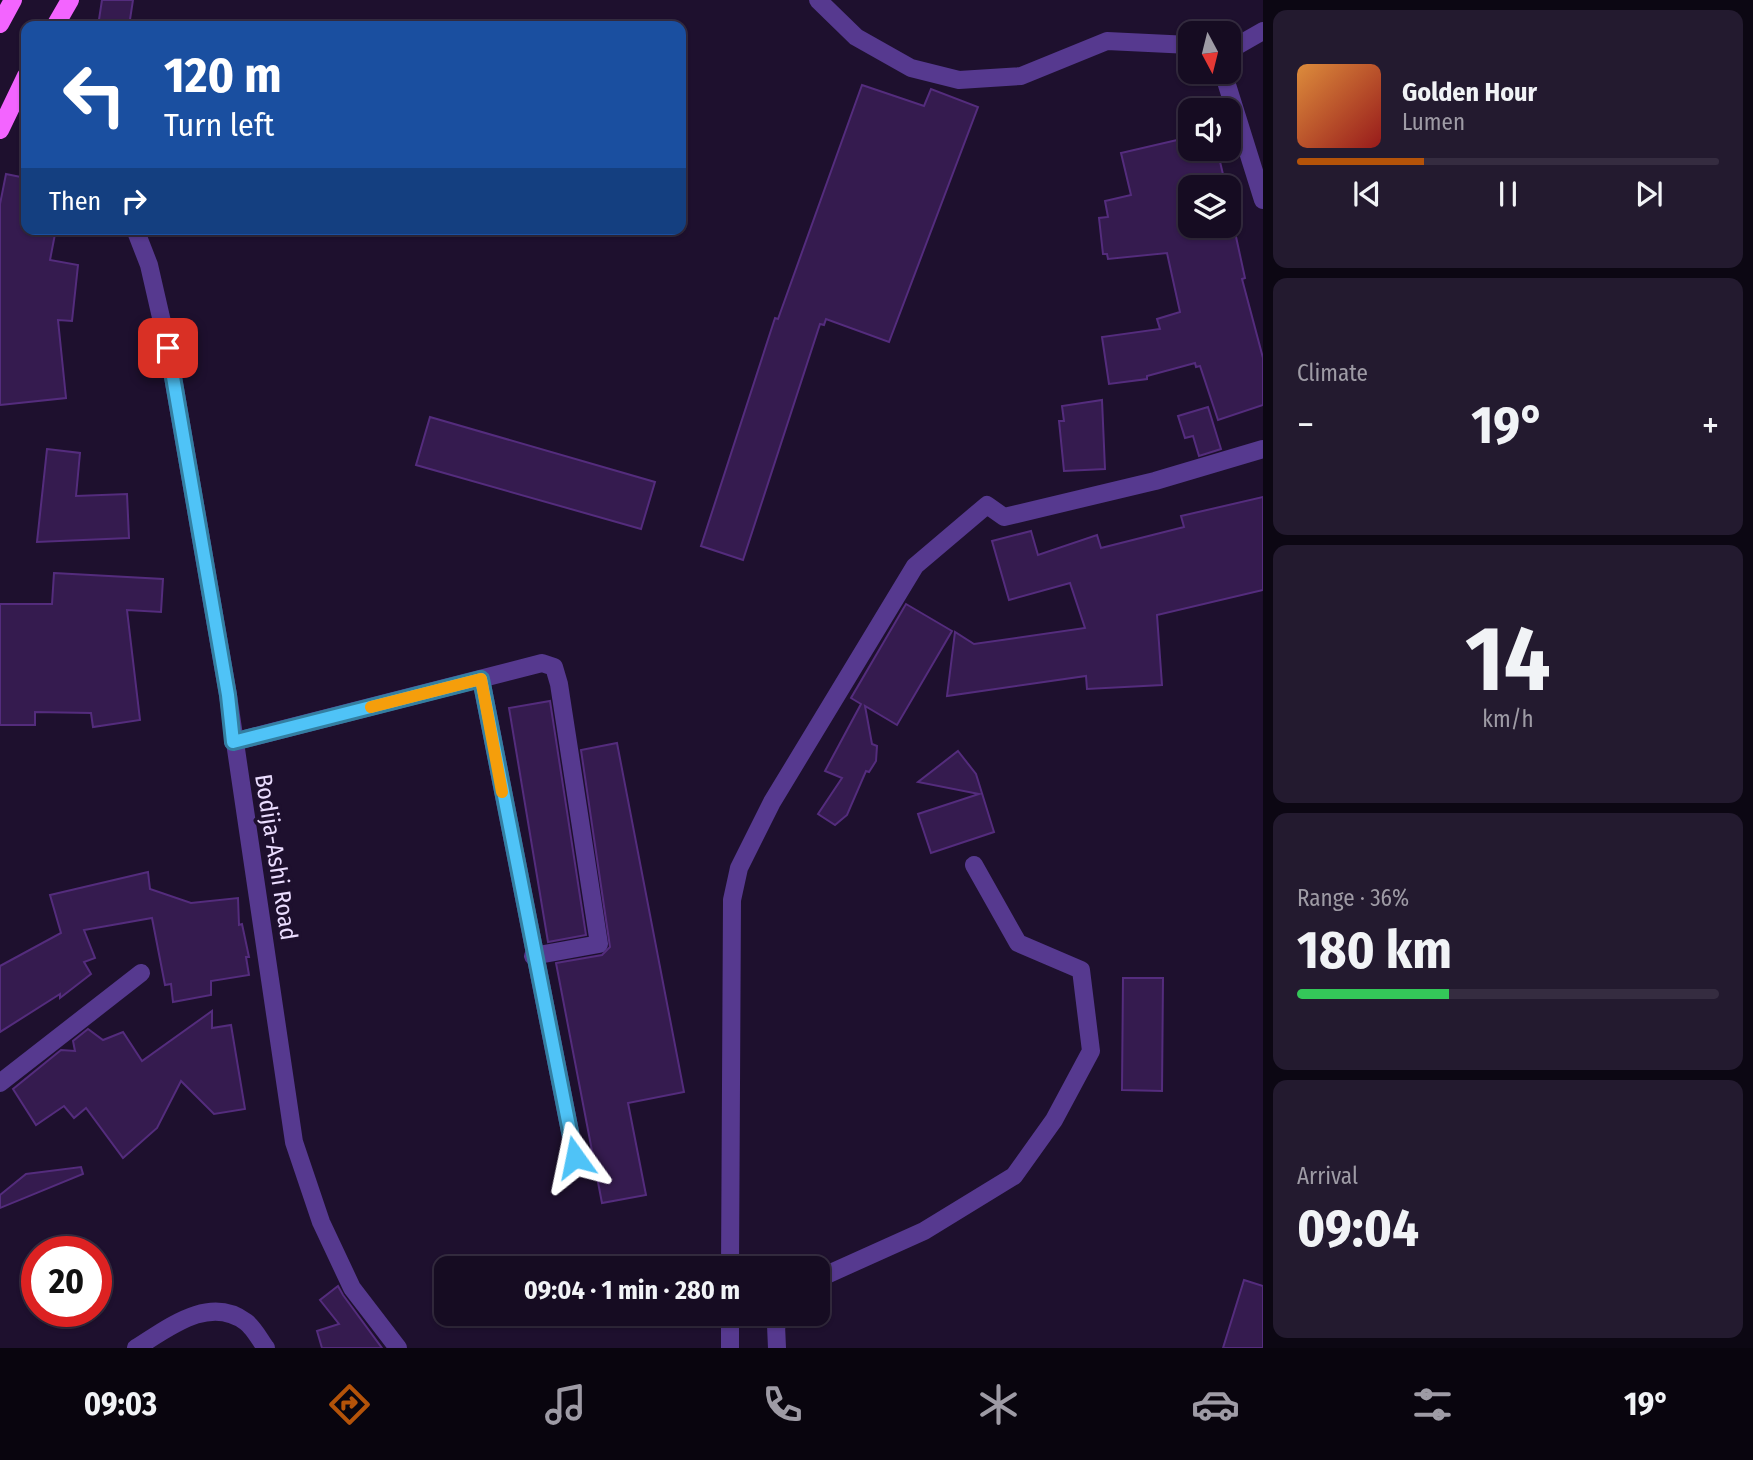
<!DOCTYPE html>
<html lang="en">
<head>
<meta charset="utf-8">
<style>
  body { margin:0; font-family:"Fira Sans Condensed",sans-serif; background:#231a2f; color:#f1f3f6; height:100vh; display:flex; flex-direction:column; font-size:26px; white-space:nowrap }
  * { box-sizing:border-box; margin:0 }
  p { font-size:23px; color:#9e9ba5 }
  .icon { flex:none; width:38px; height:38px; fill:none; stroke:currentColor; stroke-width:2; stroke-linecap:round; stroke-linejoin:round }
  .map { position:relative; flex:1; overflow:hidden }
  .sheet { display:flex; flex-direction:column; gap:10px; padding:10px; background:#0c0713; width:490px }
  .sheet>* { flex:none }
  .top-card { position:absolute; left:21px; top:21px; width:665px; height:214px; border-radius:14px; box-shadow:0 2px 5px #0004,0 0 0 2px #352c40; background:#1a4fa0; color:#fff; overflow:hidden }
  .needle { width:46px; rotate:173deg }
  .tools { position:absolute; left:1178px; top:21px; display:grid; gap:14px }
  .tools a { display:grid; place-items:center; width:63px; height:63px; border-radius:14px; background:#160c22; box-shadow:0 2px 5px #0004,0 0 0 2px #352c40; font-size:35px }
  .speed { position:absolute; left:21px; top:1236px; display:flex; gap:14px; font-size:35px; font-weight:700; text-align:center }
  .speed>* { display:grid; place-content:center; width:91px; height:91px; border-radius:50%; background:#160c22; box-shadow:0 2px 5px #0004,0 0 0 2px #352c40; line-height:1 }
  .speed .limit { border:10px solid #d22; background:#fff; color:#111 }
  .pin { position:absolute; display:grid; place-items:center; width:60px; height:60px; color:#fff; margin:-30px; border-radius:14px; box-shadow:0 4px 10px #0006 }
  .me { position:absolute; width:77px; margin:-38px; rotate:348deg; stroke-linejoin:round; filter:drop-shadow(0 0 5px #0008) }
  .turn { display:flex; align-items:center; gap:24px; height:147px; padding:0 28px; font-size:32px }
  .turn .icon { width:91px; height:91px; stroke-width:2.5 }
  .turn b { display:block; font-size:49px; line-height:60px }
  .then { display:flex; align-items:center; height:66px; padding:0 28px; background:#0003; gap:14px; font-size:26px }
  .big { font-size:52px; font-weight:700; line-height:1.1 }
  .sheet .card { flex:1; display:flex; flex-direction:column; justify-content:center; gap:10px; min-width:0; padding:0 24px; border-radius:14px; background:#231a2f }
  .sheet .dial { align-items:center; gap:0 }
  .dial b { font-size:91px; line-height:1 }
  .song { display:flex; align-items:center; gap:21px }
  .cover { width:84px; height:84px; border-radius:10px; background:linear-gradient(135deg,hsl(30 70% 55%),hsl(0 70% 35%)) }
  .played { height:7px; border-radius:4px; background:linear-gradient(90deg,#b45309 30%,#352c40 30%) }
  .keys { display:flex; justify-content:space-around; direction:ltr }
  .heat { display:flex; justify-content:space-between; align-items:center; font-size:38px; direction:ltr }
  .charge { height:10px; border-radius:5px; background:linear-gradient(90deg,#34c759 36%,#352c40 0) }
  .trip { position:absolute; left:434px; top:1256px; width:396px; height:70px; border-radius:14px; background:#160c22; box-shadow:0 2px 5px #0004,0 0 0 2px #352c40; font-weight:700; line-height:70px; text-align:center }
  .menu { display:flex; height:112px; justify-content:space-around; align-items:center; background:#09050e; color:#9e9ba5 }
  .menu .icon { width:49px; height:49px }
  .menu .active { color:#b45309 }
  .menu b { font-size:32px; color:#f1f3f6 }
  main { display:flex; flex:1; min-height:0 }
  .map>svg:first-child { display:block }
</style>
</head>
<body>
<main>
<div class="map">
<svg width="1263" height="1348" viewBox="0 0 1263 1348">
  <rect width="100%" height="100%" fill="#1e102e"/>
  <!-- building -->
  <g fill="#351b4f" stroke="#542c7d" stroke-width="2">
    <path d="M102 0H133L129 26H98Z"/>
    <path d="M862 85 924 106 931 89 978 107 889 342 826 319 824 325 820 324 743 560 701 546 775 318 778 319Z"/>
    <path d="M1190 137V149H1217L1226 187H1190V226H1228V200L1245 278 1242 279 1263 358V405L1218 420 1200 366 1196 367 1195 363 1147 376V379L1109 384 1102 337 1160 329 1157 319 1180 312 1167 253 1108 259 1107 254H1103L1099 218 1108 217 1105 201 1131 195 1121 153Z"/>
    <path d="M6 174 26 178V229H45L44 232 55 234 50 260 78 265 72 321 58 320 66 398 0 405V204Z"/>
    <path d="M1102 400 1105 469 1064 471 1059 421H1064L1062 406Z"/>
    <path d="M1208 407 1221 449 1199 456 1193 436 1185 438 1178 416Z"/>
    <path d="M430 417 655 482 641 529 416 465Z"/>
    <path d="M47 449 80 453 76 496 127 494 129 538 37 542Z"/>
    <path d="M1263 497V590L1157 615 1162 685 1087 689 1086 676 947 696 955 632 974 644 1085 628 1070 583 1009 600 992 541 1031 531 1038 555 1097 535 1101 548 1184 527 1181 516Z"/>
    <path d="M54 573 163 579 161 612 127 610 140 720 93 727 91 713 35 712V725H0V604H52Z"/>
    <path d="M906 604 952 631 897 725 865 706 872 744 877 746 876 761 869 772 866 771 847 815 835 825 818 814 842 778 825 771 861 704 851 698Z"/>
    <path d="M550 701 586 935 548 942 509 708Z"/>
    <path d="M617 743 684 1092 628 1103 646 1195 602 1203 556 963 602 955 610 947 581 750Z"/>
    <path d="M958 751 976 774 994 832 931 853 918 814 979 794 918 782Z"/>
    <path d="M148 872 150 889 191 903 238 898 239 925 242 924 249 957H246L249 975 211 981V995L173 1002 171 984 165 985 152 918 84 930 95 958 84 962 91 974 60 998V994L0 1032V966L61 933 50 895Z"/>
    <path d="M1123 978H1163L1162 1091 1122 1090Z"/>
    <path d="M212 1011V1028L231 1025 245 1109 214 1114 181 1081 157 1128 123 1158 86 1108 74 1118 64 1106 36 1125 13 1089 61 1050 75 1051 73 1041 88 1029 103 1040 123 1032 142 1061Z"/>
    <path d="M81 1167 83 1174 0 1208V1195L26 1174Z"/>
    <path d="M1244 1280 1263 1286V1348H1223Z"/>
    <path d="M338 1286 343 1295 382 1348H322L317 1331 339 1324 320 1300Z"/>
  </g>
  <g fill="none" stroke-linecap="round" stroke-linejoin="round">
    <!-- minor -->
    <g stroke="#56398f" stroke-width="18">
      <path d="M818 0 856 37 911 68 959 80 1021 76 1107 41 1190 45"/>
      <path d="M1228 51 1263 31"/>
      <path d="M1223 72 1263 200"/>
      <path d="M135 229 149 265 168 348 228 695 294 1142 321 1222 352 1288 398 1348"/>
      <path d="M481 679 575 1157"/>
      <path d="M233 742 542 663 554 667 559 684 599 944 533 956"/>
      <path d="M0 1083 141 973"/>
      <path d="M730 1269 732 900 739 868 772 802 915 566 987 505 1004 517 1155 481 1263 449"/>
      <path d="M817 1283 824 1276 924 1231 1014 1176 1054 1120 1091 1051 1081 970 1018 943 974 865"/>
      <path d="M136 1348C167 1329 209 1294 246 1322 254 1328 260 1340 266 1348"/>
      <path d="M730 1348V1314"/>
      <path d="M777 1348 776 1325 787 1314"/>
    </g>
    <!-- major -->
    <g stroke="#f364ff" stroke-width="18">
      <path d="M0 24 13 0"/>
      <path d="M55 26 70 0"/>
      <path d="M0 130 26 76"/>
    </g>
  </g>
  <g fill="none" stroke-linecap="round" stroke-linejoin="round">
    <!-- route casing -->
    <g stroke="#337fa1" stroke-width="18">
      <path id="route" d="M168 348 228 695 233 742 481 679 575 1157"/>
    </g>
    <!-- route -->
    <use href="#route" stroke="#4fc3f7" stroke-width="12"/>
    <!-- slow -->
    <path stroke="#f59e0b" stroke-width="12" d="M371 707 481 679 502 792"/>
  </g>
  <g text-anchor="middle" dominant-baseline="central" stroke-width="7" stroke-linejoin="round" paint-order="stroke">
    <!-- street labels -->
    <g font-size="24" fill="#ebddff" stroke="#1e102e">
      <text transform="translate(276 857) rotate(81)">Bodija-Ashi Road</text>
    </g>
  </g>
</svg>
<div class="tools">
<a><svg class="needle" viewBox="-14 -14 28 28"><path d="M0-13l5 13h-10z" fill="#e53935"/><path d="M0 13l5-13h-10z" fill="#9e9ba5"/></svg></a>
<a><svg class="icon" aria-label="sound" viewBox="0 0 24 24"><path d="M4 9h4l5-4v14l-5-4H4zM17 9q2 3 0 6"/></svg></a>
<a><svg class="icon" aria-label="layers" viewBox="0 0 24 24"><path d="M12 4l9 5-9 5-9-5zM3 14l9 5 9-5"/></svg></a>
</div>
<div class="speed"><div class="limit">20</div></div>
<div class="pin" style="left:168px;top:348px;background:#d93025"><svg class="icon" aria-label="arrive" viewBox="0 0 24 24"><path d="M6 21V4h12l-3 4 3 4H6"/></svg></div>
<svg class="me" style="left:575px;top:1157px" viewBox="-20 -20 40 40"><path d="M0-17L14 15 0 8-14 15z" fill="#4fc3f7" stroke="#fff" stroke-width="4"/></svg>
<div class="trip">09:04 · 1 min · 280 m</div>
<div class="top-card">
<div class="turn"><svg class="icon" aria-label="left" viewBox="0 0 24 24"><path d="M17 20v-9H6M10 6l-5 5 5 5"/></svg><div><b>120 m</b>Turn left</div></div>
<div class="then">Then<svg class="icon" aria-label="right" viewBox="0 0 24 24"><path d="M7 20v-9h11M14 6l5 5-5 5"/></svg></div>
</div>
</div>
<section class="sheet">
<div class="card">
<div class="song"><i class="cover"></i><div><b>Golden Hour</b><p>Lumen</p></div></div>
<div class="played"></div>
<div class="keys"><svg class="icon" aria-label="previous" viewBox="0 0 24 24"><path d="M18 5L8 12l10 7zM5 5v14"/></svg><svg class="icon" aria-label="pause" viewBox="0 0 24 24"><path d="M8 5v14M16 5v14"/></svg><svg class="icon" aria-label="next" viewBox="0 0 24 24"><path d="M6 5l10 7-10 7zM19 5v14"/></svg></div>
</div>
<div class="card"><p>Climate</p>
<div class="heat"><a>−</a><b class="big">19°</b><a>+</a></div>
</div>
<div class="card dial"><b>14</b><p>km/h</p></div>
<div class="card"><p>Range · 36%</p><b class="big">180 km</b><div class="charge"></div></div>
<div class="card"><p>Arrival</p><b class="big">09:04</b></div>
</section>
</main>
<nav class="menu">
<b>09:03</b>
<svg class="icon active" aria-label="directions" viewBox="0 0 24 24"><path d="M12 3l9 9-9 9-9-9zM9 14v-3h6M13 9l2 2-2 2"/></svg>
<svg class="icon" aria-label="music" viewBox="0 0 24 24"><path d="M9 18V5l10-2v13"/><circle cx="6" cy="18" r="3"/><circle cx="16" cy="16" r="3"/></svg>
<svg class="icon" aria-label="phone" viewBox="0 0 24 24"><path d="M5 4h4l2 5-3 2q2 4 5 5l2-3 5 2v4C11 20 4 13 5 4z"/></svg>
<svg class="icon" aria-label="climate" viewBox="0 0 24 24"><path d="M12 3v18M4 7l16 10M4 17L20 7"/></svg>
<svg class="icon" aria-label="car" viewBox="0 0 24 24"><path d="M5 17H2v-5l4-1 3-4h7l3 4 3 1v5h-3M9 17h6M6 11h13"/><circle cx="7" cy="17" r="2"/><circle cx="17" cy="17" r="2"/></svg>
<svg class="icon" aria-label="filters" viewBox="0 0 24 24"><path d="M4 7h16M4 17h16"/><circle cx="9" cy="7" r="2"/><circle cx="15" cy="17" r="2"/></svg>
<b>19°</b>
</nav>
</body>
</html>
